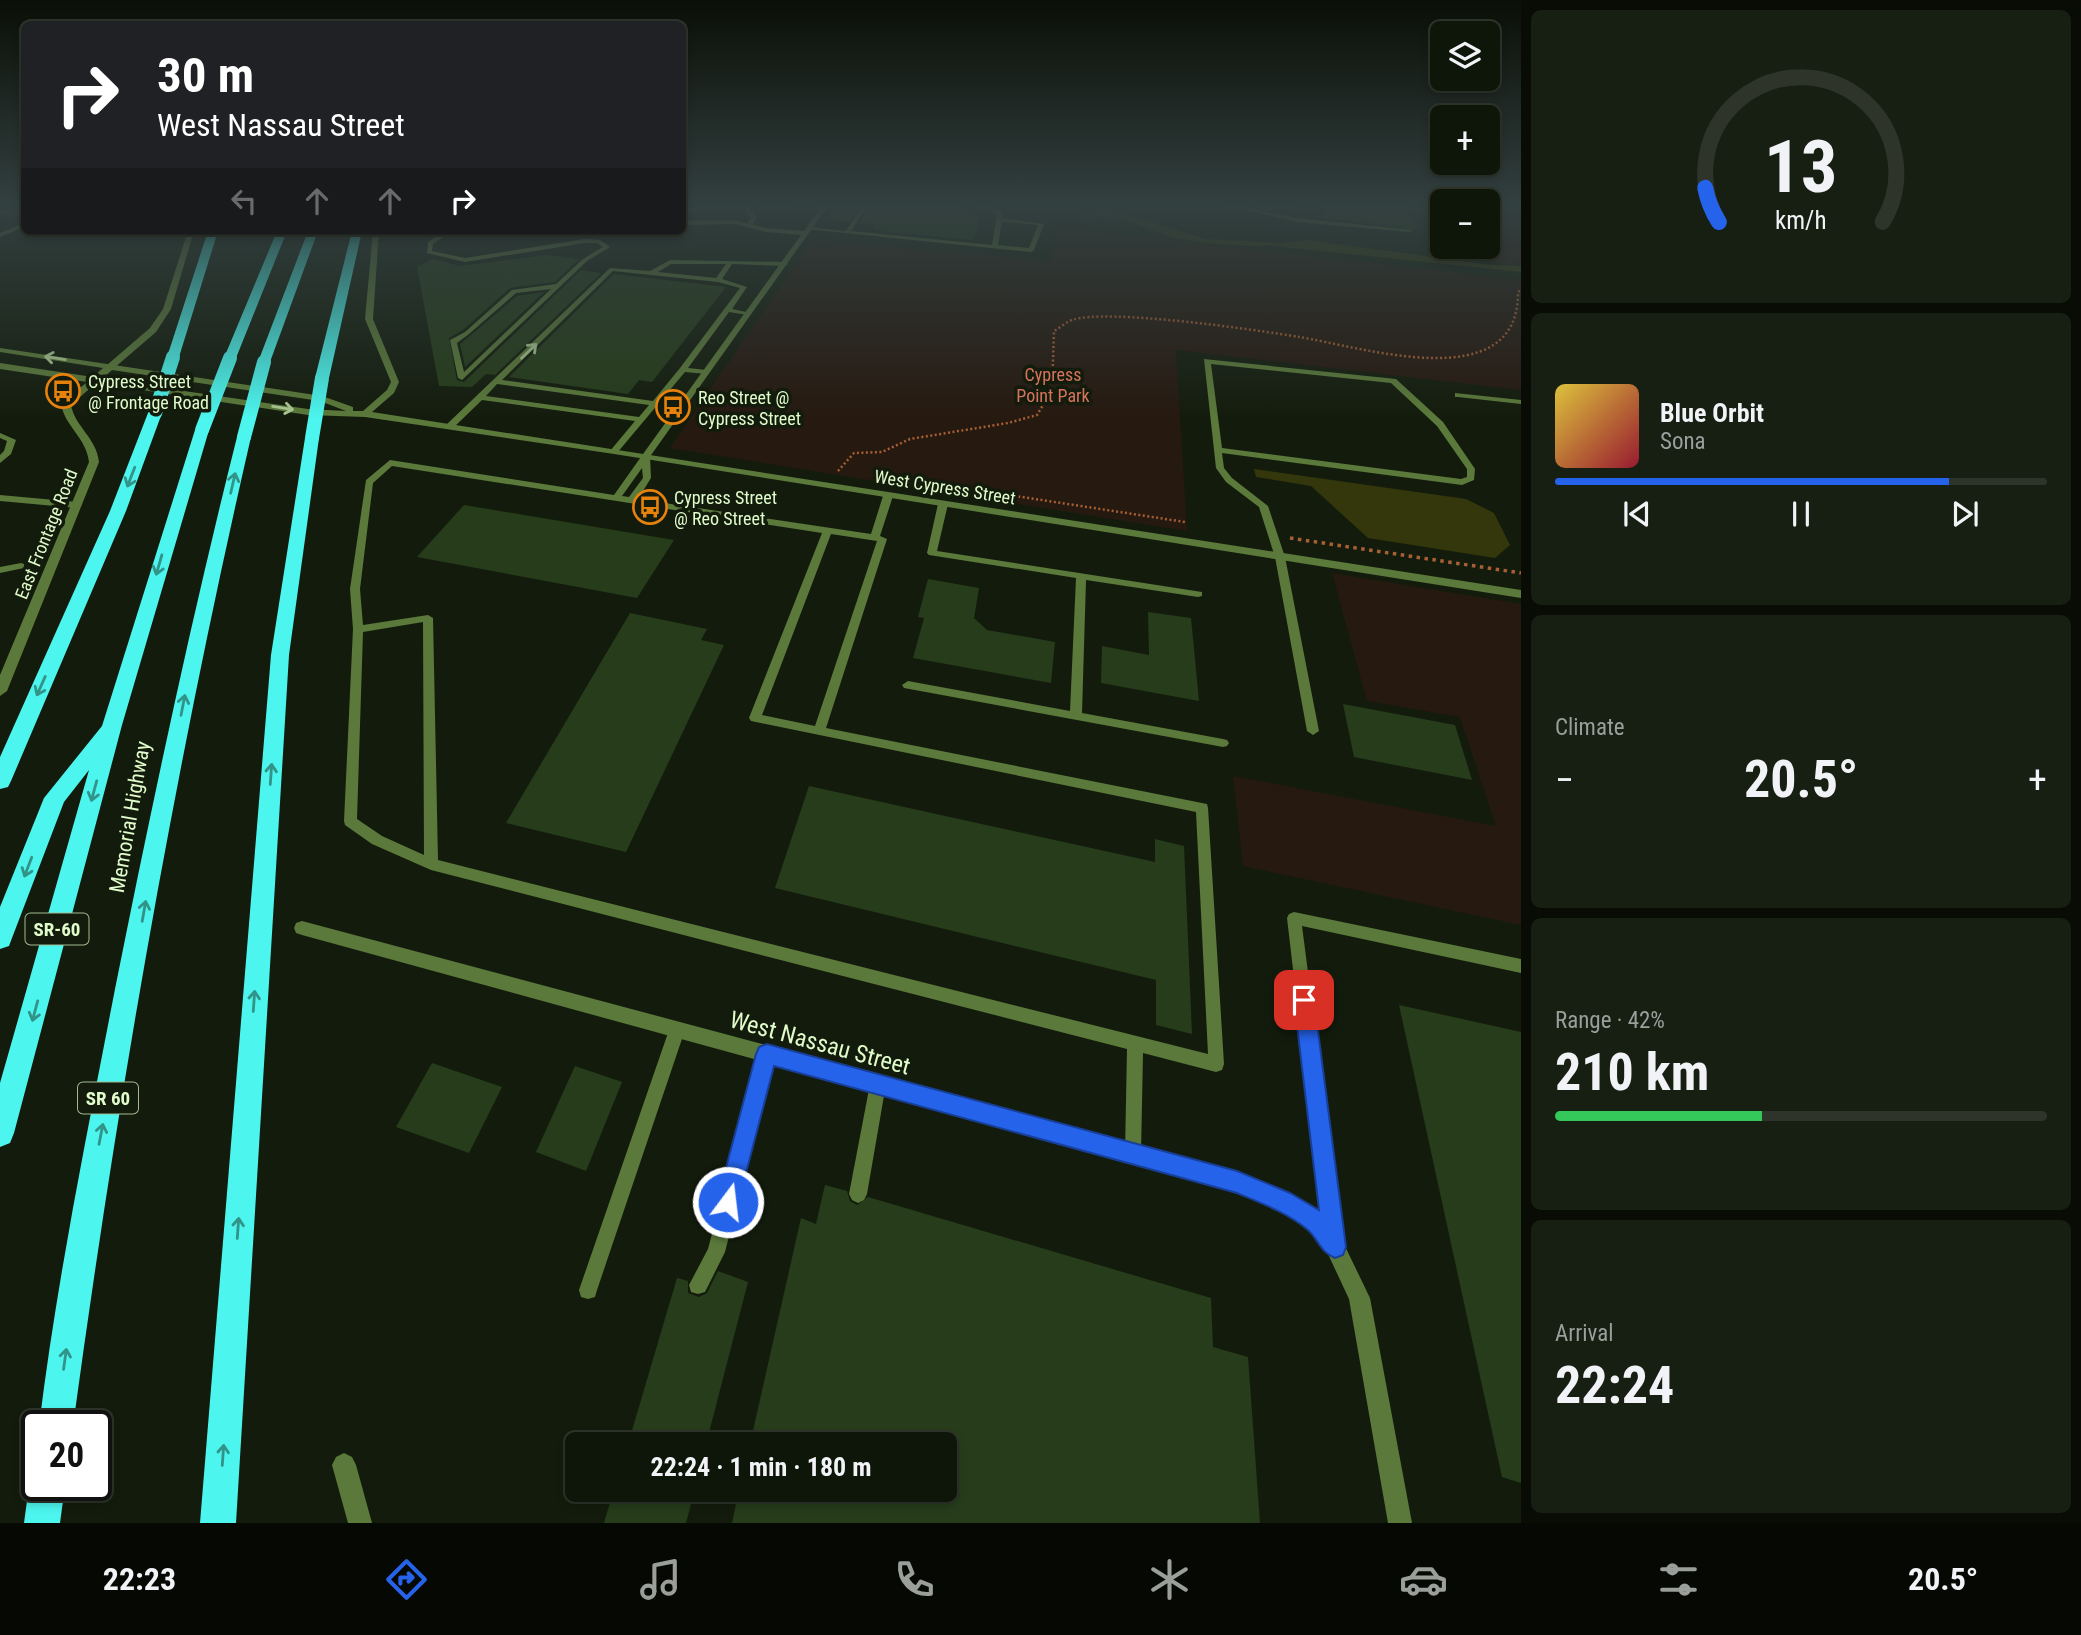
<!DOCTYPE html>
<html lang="en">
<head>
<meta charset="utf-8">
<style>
  body { margin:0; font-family:"Roboto Condensed",sans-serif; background:#171e12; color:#f1f3f6; height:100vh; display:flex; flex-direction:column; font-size:26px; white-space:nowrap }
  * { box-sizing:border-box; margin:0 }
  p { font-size:23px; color:#9b9f9c }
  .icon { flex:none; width:38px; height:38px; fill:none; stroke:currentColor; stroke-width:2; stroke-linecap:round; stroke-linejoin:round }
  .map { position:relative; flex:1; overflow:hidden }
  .side { display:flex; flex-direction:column; gap:10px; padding:10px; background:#080c05; width:560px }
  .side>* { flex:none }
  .hud { position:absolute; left:21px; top:21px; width:665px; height:214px; border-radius:10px; box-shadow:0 4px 10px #0003,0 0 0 2px #2e342a; background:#202124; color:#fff; overflow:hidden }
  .tools { position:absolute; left:1430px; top:21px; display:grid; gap:14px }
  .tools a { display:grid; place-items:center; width:70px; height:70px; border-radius:10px; background:#0e1509; box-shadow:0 4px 10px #0003,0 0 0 2px #2e342a; font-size:35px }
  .speed { position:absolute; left:21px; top:1410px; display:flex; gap:14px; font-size:35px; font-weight:700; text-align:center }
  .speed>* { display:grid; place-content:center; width:91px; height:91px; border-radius:50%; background:#0e1509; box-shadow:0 4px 10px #0003,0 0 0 2px #2e342a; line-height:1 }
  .speed .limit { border:4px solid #111; border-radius:10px; background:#fff; color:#111 }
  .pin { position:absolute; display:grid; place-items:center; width:60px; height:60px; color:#fff; margin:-30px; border-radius:14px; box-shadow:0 4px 10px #0006 }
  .me { position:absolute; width:77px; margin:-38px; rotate:15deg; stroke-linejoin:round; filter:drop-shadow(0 0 5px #0008) }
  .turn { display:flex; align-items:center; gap:24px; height:147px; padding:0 21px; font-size:32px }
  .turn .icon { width:91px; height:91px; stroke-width:2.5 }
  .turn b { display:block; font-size:49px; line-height:60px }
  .lanes { display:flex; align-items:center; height:66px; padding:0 21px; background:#0003; justify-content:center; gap:35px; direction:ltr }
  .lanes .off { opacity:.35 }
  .big { font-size:52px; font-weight:700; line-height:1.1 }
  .side .card { flex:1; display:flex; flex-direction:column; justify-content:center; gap:10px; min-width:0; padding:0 24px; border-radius:10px; background:#171e12 }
  .side .dial { align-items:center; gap:0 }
  .dial svg { height:182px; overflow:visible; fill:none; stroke:#2e342a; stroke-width:7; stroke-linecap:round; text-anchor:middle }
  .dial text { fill:#f1f3f6; stroke:none }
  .song { display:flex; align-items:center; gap:21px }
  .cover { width:84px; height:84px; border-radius:10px; background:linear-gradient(135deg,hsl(50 70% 55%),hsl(350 70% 35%)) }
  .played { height:7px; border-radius:4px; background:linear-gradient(90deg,#2563eb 80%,#2e342a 80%) }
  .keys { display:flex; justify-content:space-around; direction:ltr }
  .heat { display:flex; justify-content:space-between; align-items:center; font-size:38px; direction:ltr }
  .charge { height:10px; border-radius:5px; background:linear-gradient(90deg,#34c759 42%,#2e342a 0) }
  .trip { position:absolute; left:565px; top:1432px; width:392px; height:70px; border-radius:10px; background:#0e1509; box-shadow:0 4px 10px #0003,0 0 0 2px #2e342a; font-weight:700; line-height:70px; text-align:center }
  .tabs { display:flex; height:112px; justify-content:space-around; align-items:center; background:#060804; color:#9b9f9c }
  .tabs .icon { width:49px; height:49px }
  .tabs .current { color:#2563eb }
  .tabs b { font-size:32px; color:#f1f3f6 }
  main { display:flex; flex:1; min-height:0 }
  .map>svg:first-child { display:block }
</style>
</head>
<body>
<main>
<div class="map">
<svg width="1521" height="1523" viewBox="0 0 1521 1523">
  <rect width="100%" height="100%" fill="#131c0c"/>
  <!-- green -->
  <g fill="#261910">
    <path d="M1488 206H1521V265L1485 262 1475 247H1488Z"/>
    <path d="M1058 227 1521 280V390L1176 350 1187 531 670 448 813 239 1051 261Z"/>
    <path d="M1332 573 1521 604V925L1243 866 1233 776 1496 826 1460 717 1367 701Z"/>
  </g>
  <!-- water -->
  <g fill="#34370b">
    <path d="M1104 212 1139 218 1205 239 1281 243 1307 240 1491 265 1521 266V272L1264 245 1262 247C1235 245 1207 244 1180 239 1151 234 1111 205 1081 220V214Z"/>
    <path d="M1254 469 1466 499 1494 513 1510 545 1495 558 1368 538 1311 486 1256 477Z"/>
  </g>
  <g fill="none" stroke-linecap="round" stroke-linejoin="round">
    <!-- stream -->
    <path stroke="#34370b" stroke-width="4.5" d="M0 212 20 214"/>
  </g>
  <!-- building -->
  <g fill="#263c1a">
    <path d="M831 206H859L849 222 830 220Z"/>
    <path d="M870 206H956L980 218 973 240 888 232 873 229 875 225 859 223Z"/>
    <path d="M1325 206H1404L1418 230 1325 218Z"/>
    <path d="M547 255 579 259 555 282 510 288 463 330 449 338 457 380 464 382 581 270 601 273 495 375 486 374 472 387 439 386 417 267 433 259 460 266Z"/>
    <path d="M614 274 726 287 652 382 639 380 628 394 509 377Z"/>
    <path d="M544 292 465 367 460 344 517 296Z"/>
    <path d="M464 505 674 540 637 598 417 557Z"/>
    <path d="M928 579 979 588 974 618 987 630 1055 642 1051 683 913 658 924 618 918 617Z"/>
    <path d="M1148 612 1191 618 1199 701 1101 683 1102 646 1149 655Z"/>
    <path d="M630 613 707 629 701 640 724 645 626 852 506 823Z"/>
    <path d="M1343 704 1455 725 1472 780 1354 757Z"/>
    <path d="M809 786 1155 862V839L1184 846 1192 1034 1156 1025V980L775 888Z"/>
    <path d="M1399 1005 1521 1032V1483L1502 1477Z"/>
    <path d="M432 1063 502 1087 469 1153 396 1127Z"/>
    <path d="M575 1066 622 1082 586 1171 536 1152Z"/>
    <path d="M825 1185 847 1191 850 1201 857 1205 868 1197 1211 1298 1213 1347 1248 1357 1260 1523H732L739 1489H945V1444H750L801 1218 816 1224Z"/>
    <path d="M718 1271 748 1282 706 1444H628L677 1278 688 1281V1293L699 1297 707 1293Z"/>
    <path d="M614 1489H695L686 1523H604Z"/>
  </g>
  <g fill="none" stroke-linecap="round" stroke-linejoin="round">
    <!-- path-far1 -->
    <g stroke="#a75f33" stroke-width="2.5" stroke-dasharray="2 2.5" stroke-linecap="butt">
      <path d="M838 471 854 453 882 452 910 439 1008 423 1037 415 1052 390 1054 331C1060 328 1066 322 1072 320 1105 308 1258 330 1299 337 1359 346 1519 399 1518 292L1521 290"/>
      <path d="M889 476 946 485"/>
      <path d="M996 493 1185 522"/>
    </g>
    <!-- path -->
    <path stroke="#a75f33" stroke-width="3.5" stroke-dasharray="3.5 4.5" stroke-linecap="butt" d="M1290 538 1521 573"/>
    <!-- service -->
    <g fill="#5b793a" fill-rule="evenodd">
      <path d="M715 206H733L682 212V208Z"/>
      <path d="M743 206H748L757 218 750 227 745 226 751 218Z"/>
      <path d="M769 206H786L783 208Z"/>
      <path d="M862 206H867L851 231 992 245 997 214 979 206H985L1002 212V218L1044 224 1034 250 1031 252 806 229 809 227 846 231ZM1002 222 1038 225 1029 248 998 245Z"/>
      <path d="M1229 206H1238L1259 210 1261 207 1294 206 1292 208 1261 211 1297 218 1413 230 1410 232 1297 222Z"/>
      <path d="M24 223V227L0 237V233Z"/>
      <path d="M453 231H463L443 237 433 244 432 251 465 258 585 239 600 240 610 247 587 261 462 380 458 378 450 340 465 332 512 290 556 284 583 259 603 247 597 243H585L465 262 427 253 428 242 439 235ZM551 289 464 372 457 343 469 334 516 293Z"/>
      <path d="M670 260 785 262 788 264 785 266 732 264 722 279 747 287 732 309 751 313 748 315 729 312 688 368 707 370V374L685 372 617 453 610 451 635 421 482 400 452 429H446V425L610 268 650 271ZM671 264H726L716 278 658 272ZM613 271 718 282 740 288 680 368 653 401 502 380ZM497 384 649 405 639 417 486 396Z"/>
      <path d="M1204 359 1396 379 1443 422 1475 469 1474 480 1462 485 1222 453 1224 468 1232 478 1268 506 1285 557 1319 731 1313 735 1307 731 1275 557 1259 507 1226 482 1216 468ZM1211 364 1391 383 1437 426 1467 469V477L1461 479 1222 448Z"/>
      <path d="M1455 393 1521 400V404L1458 397H1455Z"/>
      <path d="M0 433 16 440 11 454 0 463V455L4 451 7 441 0 438Z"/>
      <path d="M643 454 650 456 651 478 638 499 871 534 883 496 888 493 893 496 880 536 887 539 826 728 1207 804 1208 808 1224 1064 1222 1070 1216 1072 1143 1053 1141 1153 1139 1159 1133 1161 1127 1159 1125 1153 1127 1049 431 870 372 844 345 825 344 821 353 629 350 589 366 480 390 460 614 495ZM392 466 822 533 749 718 751 721 1196 812 1208 1054 438 860 433 618 428 615 363 625 360 589 373 483ZM642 468 643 478 629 497 622 496ZM831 534 877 541 815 726 762 715ZM423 622 424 855 382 836 357 819 363 632Z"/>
      <path d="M0 495 77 502 82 505 77 508 0 501Z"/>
      <path d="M943 501 948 504 937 551 1202 592V596L1198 597 1086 580 1082 713 1223 739 1227 740 1229 743 1227 746 1223 747 904 688 902 685 908 681 1070 711 1076 578 929 555 927 553 938 504Z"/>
      <path d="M21 563 24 564V568L0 573V567Z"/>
      <path d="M1294 912 1521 959V973L1302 926 1343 1243 1340 1249 1334 1252 1328 1249 1325 1243 1287 918 1289 914Z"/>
      <path d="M677 1023 682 1025 685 1030 597 1290 595 1297 588 1299 581 1297 579 1290 669 1030 672 1025Z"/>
      <path d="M767 1046 773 1049 775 1054 725 1252 705 1292 698 1294 691 1292 689 1285 708 1249 759 1054 761 1049Z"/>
      <path d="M878 1076 884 1078 886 1084 867 1194 864 1200 858 1203 852 1200 849 1194 870 1084 872 1078Z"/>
    </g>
    <!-- minor -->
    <g fill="#5b793a" fill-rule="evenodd">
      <path d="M822 206H828L649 458H643V454L801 235 766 232 735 224 682 225V221L735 220 766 228 804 231Z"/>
      <path d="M188 231H194L171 309 156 332 113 369H107V365L150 328 163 309Z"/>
      <path d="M302 921 1133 1143 1237 1172 1289 1194 1324 1216 1342 1240 1370 1298 1412 1523H1388L1349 1299 1328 1254 1310 1230 1275 1208 1236 1192 1133 1163 302 935 296 933 294 928 296 923Z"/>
      <path d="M344 1453 352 1457 356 1465 372 1523H348L332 1465 336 1457Z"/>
    </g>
    <!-- tertiary -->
    <path fill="#5b793a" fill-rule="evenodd" d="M373 231H379L373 319 399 382 394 393 372 412 1521 590V598L614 454 365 417 308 415 96 383 71 405C75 427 96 437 99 462L7 691 0 696V675L89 462C86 437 65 427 61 404L87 382 0 369V363L93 377 103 368 0 352V348L322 396 353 407V411H363L387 390 391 382 365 319ZM112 370 320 401 346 411 308 409 102 379Z"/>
    <!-- motorway -->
    <g fill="#4cf5ee" fill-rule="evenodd">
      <path d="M208 231H218L179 357 169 360 167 357Z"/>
      <path d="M277 231H287L236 358 226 361 224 358Z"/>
      <path d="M308 231H318L270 362 260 365 258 362Z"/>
      <path d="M352 231H362L329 378 322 382 315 378Z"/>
      <path d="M155 409 162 413 126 511 11 781 8 787 0 789V757L110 511 148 413Z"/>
      <path d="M202 426 209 430 122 725 14 1133 10 1143 0 1147V1083L89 770 64 802 12 938 9 946 0 949V907L44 798 102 726 195 430Z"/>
      <path d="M244 433 251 437C176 763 118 1094 73 1426H39C57 1279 87 1134 115 989 152 804 191 620 237 437Z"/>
      <path d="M312 434 319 438 289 655 236 1523H200L271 655 305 438Z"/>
      <path d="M37 1472V1486H65L60 1523H24L29 1486Z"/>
    </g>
    <!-- motorway-bridge -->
    <g stroke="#4cf5ee" stroke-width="14">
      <path d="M155 413 173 357"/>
      <path d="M202 430 230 358"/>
      <path d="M244 437 264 362"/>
      <path d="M312 438 322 378"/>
    </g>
  </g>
  <!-- one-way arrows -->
  <defs><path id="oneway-shaft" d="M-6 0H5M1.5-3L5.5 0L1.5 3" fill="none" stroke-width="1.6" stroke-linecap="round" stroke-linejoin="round" transform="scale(1.75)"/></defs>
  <g stroke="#abc891">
    <use href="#oneway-shaft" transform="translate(529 351) rotate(-44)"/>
    <use href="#oneway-shaft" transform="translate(55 358) rotate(-171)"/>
    <use href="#oneway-shaft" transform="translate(283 408) rotate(9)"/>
  </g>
  <g stroke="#329388">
    <use href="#oneway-shaft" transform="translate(131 477) rotate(111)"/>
    <use href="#oneway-shaft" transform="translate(233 483) rotate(-77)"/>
    <use href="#oneway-shaft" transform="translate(159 565) rotate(106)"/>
    <use href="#oneway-shaft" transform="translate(41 686) rotate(114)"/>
    <use href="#oneway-shaft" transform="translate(183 705) rotate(-79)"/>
    <use href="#oneway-shaft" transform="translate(271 774) rotate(-86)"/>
    <use href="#oneway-shaft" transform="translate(94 791) rotate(105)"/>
    <use href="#oneway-shaft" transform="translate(28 867) rotate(111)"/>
    <use href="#oneway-shaft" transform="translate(144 911) rotate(-80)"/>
    <use href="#oneway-shaft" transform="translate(254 1001) rotate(-86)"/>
    <use href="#oneway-shaft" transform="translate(35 1011) rotate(105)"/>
    <use href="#oneway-shaft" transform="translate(101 1134) rotate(-79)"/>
    <use href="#oneway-shaft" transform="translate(238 1228) rotate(-86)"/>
    <use href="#oneway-shaft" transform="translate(65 1359) rotate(-82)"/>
    <use href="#oneway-shaft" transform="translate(223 1455) rotate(-86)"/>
  </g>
  <!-- sky -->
  <linearGradient id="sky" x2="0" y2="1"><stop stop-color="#0a0f07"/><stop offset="0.49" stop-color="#334040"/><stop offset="1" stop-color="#334040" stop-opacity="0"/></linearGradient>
  <rect width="1521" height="419" fill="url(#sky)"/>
  <!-- route -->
  <path fill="#2563eb" stroke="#184099" stroke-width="2" d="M1304 991 1311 993 1314 1000 1346 1247 1343 1255 1335 1258C1321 1253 1318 1239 1308 1230 1288 1213 1261 1203 1237 1193L774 1066 736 1211 728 1214 720 1211 717 1202 756 1054 759 1047 767 1044 1237 1171 1290 1193 1319 1210 1294 1000 1297 993Z"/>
  <!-- icons -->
  <defs>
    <g id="bus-ring" transform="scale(1.75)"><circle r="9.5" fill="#131c0c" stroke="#e6810d" stroke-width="1.5"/><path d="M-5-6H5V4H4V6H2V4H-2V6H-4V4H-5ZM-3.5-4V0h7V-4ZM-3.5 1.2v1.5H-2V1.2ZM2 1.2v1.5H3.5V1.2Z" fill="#e6810d"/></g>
  </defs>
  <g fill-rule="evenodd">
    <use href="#bus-ring" x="63" y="391"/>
    <use href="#bus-ring" x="673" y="407"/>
    <use href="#bus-ring" x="650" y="507"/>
  </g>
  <g text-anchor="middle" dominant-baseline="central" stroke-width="7" stroke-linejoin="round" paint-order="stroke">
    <!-- far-park labels -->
    <g font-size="18" fill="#d7735c" stroke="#131c0c">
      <text x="1053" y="374">Cypress<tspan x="1053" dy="21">Point Park</tspan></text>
    </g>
    <!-- far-poi labels -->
    <g font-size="18" fill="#e1fccb" stroke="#131c0c" text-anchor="start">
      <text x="88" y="381">Cypress Street<tspan x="88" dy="21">@ Frontage Road</tspan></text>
      <text x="698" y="397">Reo Street @<tspan x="698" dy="21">Cypress Street</tspan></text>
      <text x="674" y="497">Cypress Street<tspan x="674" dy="21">@ Reo Street</tspan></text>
    </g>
    <!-- far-street labels -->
    <g font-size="18" fill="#e1fccb" stroke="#131c0c">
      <text transform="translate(945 487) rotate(9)">West Cypress Street</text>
      <text transform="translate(46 534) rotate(-68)">East Frontage Road</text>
    </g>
    <!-- shield labels -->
    <g fill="#131c0c" stroke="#a3b992" stroke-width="2">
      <rect x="25.5" y="913.5" width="63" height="31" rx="5"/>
      <rect x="78" y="1082.5" width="60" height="31" rx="5"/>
    </g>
    <g font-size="19" font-weight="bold" fill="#e1fccb">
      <text x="57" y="929">SR-60</text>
      <text x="108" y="1098">SR 60</text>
    </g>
    <!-- street labels -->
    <g font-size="21" fill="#e1fccb" stroke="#131c0c">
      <text transform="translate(130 817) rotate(-80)">Memorial Highway</text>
    </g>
    <!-- near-street labels -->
    <g font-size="24" fill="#e1fccb" stroke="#131c0c">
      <text transform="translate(820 1043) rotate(15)">West Nassau Street</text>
    </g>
  </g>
</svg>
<div class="tools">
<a><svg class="icon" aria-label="layers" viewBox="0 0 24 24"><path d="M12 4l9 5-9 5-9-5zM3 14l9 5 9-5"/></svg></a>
<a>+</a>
<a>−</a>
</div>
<div class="speed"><div class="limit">20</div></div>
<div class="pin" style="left:1304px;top:1000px;background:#d93025"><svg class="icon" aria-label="arrive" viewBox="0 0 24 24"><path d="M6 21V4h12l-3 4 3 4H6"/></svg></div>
<svg class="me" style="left:728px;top:1202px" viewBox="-20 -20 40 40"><circle r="17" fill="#2563eb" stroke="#fff" stroke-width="3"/><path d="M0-11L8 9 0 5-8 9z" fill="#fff"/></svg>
<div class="trip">22:24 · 1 min · 180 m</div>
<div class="hud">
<div class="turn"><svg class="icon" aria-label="right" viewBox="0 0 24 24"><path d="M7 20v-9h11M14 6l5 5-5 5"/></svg><div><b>30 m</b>West Nassau Street</div></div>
<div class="lanes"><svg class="icon off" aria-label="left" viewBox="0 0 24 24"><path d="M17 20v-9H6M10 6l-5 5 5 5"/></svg><svg class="icon off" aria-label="ahead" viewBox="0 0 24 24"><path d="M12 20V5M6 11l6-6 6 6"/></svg><svg class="icon off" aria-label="ahead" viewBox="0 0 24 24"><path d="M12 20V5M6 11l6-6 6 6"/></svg><svg class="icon" aria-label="right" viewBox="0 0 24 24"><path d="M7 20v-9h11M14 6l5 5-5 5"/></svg></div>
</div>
</div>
<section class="side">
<div class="card dial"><svg viewBox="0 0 100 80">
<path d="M14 69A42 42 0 1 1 86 69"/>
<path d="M14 69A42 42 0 0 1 8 54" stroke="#2563eb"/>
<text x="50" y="56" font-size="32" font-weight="700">13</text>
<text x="50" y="72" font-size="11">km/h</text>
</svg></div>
<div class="card">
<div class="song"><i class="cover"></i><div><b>Blue Orbit</b><p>Sona</p></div></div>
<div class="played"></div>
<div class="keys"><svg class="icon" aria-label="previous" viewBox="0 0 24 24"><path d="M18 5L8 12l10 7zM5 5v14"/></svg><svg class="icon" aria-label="pause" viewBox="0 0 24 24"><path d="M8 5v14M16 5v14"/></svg><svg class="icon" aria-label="next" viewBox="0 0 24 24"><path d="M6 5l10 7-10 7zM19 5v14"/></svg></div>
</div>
<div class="card"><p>Climate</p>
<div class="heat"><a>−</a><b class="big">20.5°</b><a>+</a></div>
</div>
<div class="card"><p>Range · 42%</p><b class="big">210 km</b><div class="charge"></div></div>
<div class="card"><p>Arrival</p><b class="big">22:24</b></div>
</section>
</main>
<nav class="tabs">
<b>22:23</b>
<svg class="icon current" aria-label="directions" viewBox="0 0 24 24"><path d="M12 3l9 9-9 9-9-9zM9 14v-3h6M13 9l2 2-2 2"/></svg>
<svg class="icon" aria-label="music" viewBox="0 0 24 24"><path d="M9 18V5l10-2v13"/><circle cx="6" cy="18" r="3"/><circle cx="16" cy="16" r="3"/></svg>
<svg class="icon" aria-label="phone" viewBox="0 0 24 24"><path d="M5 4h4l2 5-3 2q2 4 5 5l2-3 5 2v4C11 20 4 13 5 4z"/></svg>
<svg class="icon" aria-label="climate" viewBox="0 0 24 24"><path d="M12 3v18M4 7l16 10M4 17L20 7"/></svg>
<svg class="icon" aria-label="car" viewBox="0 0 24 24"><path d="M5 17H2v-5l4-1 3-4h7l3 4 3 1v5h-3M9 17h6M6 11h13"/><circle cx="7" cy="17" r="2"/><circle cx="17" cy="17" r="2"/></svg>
<svg class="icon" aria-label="filters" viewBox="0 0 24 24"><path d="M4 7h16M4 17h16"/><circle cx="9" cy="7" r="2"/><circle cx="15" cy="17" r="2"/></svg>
<b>20.5°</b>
</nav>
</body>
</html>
